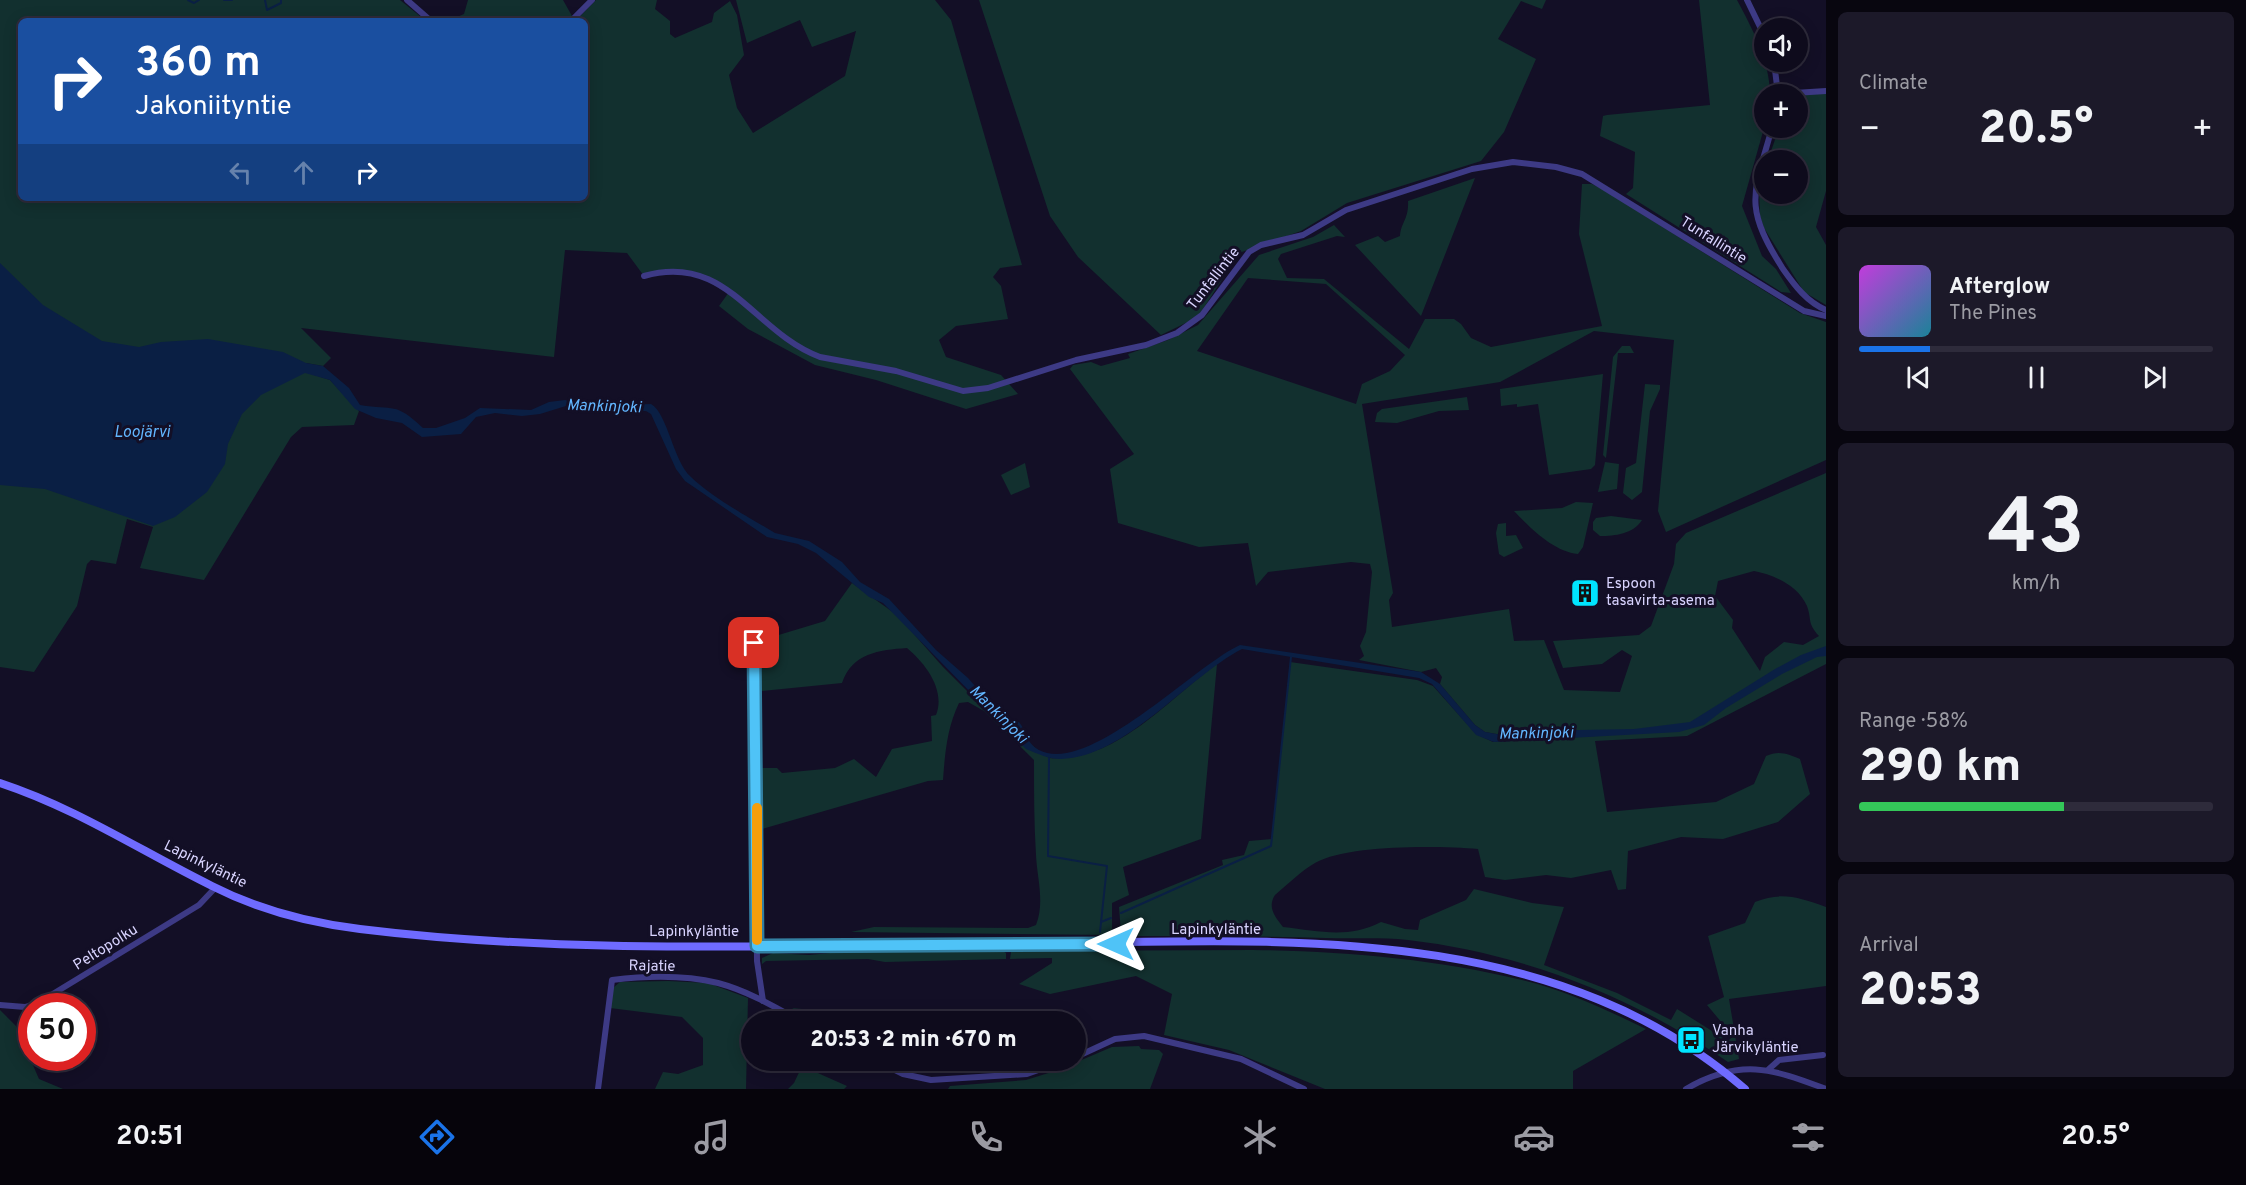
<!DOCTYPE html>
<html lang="en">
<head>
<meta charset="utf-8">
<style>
  body { margin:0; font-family:Overpass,sans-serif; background:#1c1929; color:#f1f3f6; height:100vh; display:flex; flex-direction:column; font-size:22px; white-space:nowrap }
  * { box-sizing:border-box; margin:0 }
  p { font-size:20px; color:#9b9ba3 }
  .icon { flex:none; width:33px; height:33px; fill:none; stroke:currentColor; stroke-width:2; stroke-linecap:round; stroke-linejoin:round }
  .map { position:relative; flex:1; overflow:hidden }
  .drawer { display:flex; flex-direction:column; gap:12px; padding:12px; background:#08060f; width:420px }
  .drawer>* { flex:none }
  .hud { position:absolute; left:18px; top:18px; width:570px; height:183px; border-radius:9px; box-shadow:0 3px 15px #0003,0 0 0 2px #2e2b3b; background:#1a4fa0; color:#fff; overflow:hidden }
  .tools { position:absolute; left:1754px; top:18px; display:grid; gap:12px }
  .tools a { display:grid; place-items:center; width:54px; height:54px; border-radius:50%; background:#0e0b1c; box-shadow:0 3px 15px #0003,0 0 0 2px #2e2b3b; font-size:30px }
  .speed { position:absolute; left:18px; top:993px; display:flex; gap:12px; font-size:30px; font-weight:700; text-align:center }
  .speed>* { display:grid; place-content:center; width:78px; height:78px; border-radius:50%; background:#0e0b1c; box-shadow:0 3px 15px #0003,0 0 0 2px #2e2b3b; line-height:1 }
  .speed .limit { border:9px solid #d22; background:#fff; color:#111 }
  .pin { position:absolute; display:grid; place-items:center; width:51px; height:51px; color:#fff; margin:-26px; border-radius:12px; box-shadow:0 3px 9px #0006 }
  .me { position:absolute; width:66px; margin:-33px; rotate:270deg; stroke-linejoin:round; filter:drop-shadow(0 0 4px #0008) }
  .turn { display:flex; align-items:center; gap:21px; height:126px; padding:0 18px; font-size:27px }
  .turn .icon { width:78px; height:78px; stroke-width:2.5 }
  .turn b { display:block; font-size:42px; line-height:51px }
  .lanes { display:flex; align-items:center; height:57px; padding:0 18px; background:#0003; justify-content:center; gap:30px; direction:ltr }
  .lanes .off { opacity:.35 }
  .big { font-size:45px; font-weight:800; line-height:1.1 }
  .drawer .tile { flex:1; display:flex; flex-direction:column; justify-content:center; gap:9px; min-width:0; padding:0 21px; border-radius:9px; background:#1c1929 }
  .drawer .dial { align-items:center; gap:0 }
  .dial b { font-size:78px; line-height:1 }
  .song { display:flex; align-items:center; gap:18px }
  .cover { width:72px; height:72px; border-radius:9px; background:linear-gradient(135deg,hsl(290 70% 55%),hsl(190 70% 35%)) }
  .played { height:6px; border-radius:3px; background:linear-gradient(90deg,#1a73e8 20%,#2e2b3b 20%) }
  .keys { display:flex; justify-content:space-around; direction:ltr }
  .heat { display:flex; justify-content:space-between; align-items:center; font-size:33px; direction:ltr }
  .charge { height:9px; border-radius:4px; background:linear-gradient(90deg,#34c759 58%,#2e2b3b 0) }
  .trip { position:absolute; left:741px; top:1011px; width:345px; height:60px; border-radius:30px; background:#0e0b1c; box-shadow:0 3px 15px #0003,0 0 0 2px #2e2b3b; font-weight:800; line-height:60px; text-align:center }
  .tabs { display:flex; height:96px; justify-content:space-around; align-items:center; background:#06040b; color:#9b9ba3 }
  .tabs .icon { width:42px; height:42px }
  .tabs .on { color:#1a73e8 }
  .tabs b { font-size:27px; color:#f1f3f6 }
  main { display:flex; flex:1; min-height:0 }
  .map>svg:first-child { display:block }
</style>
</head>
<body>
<main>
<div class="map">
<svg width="1826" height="1089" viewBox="0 0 1826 1089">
  <rect width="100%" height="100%" fill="#130f26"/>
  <!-- green -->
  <g fill="#12302f" fill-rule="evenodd">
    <path d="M0 0H400L426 21H21V198H585V21H575L596 0H657L655 9 670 21V34L675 38 712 22 714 13 730 1 737 15 744 55 729 75 737 108 753 133 845 76 856 31 812 47 800 20 747 43 736 0H935L951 20 1022 265 1000 268 993 277 1001 286 1008 319 956 326 939 340 946 357 1001 375 1018 394 966 409 876 380 815 365 748 329 719 306 729 292C702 272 676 269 644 276L627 253 565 250 554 357 301 328 331 358 323 366 306 363 305 372 330 380 359 411 354 425 302 427 291 437 204 580 140 568 153 527 127 519 116 564 91 560 87 564 77 606 34 672 0 667V468L106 350 0 288Z"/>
    <path d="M468 0H563L572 16 566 21H448L464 14Z"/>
    <path d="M979 0H1546L1542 9 1521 1 1498 39 1536 59 1504 132 1481 161 1347 203 1301 231 1239 253 1198 317 1161 335 1078 257 1050 216Z"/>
    <path d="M1699 0H1737C1752 28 1770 62 1770 94H1764V128L1742 206 1762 256 1776 269 1791 293 1781 292 1626 194 1633 188 1635 152 1600 136 1603 116 1607 115 1710 105Z"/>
    <path d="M1797 94H1826V191L1816 227 1826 245V305L1804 292 1764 228 1760 216 1759 191 1764 174V194H1797V160H1768L1779 128H1797Z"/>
    <path d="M1475 178 1421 316 1355 245 1378 236 1385 242 1400 236C1401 222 1409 219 1408 201Z"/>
    <path d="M1582 184H1592L1602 189 1800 313 1826 322V460L1666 532 1658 511 1674 340 1594 331 1500 382 1362 404 1393 593 1389 600 1392 627 1509 609 1514 641 1544 640 1564 690 1620 692 1632 656 1622 650 1602 664 1563 668 1553 641 1639 635 1651 626 1674 564 1676 544 1686 533 1826 473V664L1687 736 1595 741 1607 812 1716 802 1754 784 1766 756C1779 750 1788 754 1800 759L1810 794 1778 822 1723 839 1681 837 1628 851 1626 889 1618 890 1611 870 1571 878 1546 875 1505 880 1485 877 1478 849C1439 846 1349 844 1315 863 1301 871 1288 884 1275 895 1267 907 1275 917 1283 927 1319 931 1348 939 1381 922L1405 929 1418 930 1420 920 1466 900 1474 889 1532 903 1564 907 1544 965 1617 993 1671 1020 1677 1009 1728 1041 1733 1036 1707 1005 1724 997 1708 936 1745 923 1755 902C1781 891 1800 898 1826 907V986L1729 999 1739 1059 1728 1062C1635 997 1521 953 1408 940 1381 937 1353 939 1326 938 1259 936 1192 936 1126 936L1121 933 1119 907 1223 865 1222 860 1244 855 1249 841 1272 839 1290 662 1417 680 1433 686 1476 734 1493 742 1595 736 1594 730 1502 735 1485 732 1475 725 1440 684 1442 677 1436 668 1421 672 1359 660 1364 656 1360 646 1366 632 1372 572 1370 564 1351 562 1268 572 1256 586 1248 543 1199 547 1118 523 1110 469 1134 454 1070 369 1073 365 1091 362 1101 366 1130 358 1128 354 1168 340 1198 325 1259 255 1313 237 1334 225 1345 237 1337 236 1281 254 1278 259 1287 278 1324 279 1409 349 1425 319H1454L1461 324 1471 338 1491 347 1602 326 1579 234ZM1248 278 1326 284 1405 355 1390 371 1362 384 1356 404 1197 351ZM1754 571C1774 575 1798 585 1807 606 1812 620 1807 623 1819 636L1803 645 1784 642 1765 657 1760 671 1732 628 1733 620 1715 596 1718 581Z"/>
    <path d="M1622 346H1630L1634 353H1618L1606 458 1603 455 1613 357Z"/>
    <path d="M1603 374 1595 465 1591 469 1549 475 1538 404 1517 407V404L1501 406 1500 389Z"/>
    <path d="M1645 384 1660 385V389L1650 411 1642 492 1632 500 1623 493 1626 468 1636 463Z"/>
    <path d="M1467 397 1469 410 1439 411 1397 423 1375 422 1377 413 1382 409Z"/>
    <path d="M1605 462 1619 464 1617 489 1598 492Z"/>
    <path d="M1025 463 1030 487 1011 495 1001 475Z"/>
    <path d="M1576 502 1593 503 1583 547 1578 554C1554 552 1530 528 1514 511L1562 508Z"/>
    <path d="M1611 516 1642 520C1633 534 1615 536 1600 536L1593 530V522L1596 518Z"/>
    <path d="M1506 523V536L1516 535 1523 548 1504 557 1499 554 1496 533 1498 524Z"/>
    <path d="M852 583 897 615 943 667 990 714 1049 758C1116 763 1167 700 1217 664L1201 839 1123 867 1129 895 1112 903V935L851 932 874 927 1028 928 1036 925C1045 902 1037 878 1036 855 1034 823 1034 791 1034 760L984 711 968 702 959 703C947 728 945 753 943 780L928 781 762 829 759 768H777L782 773 835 768 854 759 876 777 892 749 932 741 931 716 936 715C946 690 925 663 907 648 879 650 852 653 842 683L752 692V643L825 621Z"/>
    <path d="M1001 950 1006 953V959L885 962 868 959 766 961 762 964V958L773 953 809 955 841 952Z"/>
    <path d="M1253 950C1343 951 1435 959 1522 980 1565 990 1607 1010 1646 1029L1573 1071V1089H1325L1229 1050 1164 1035 1172 994 1136 976 1050 994 1019 984 1052 963V958L1010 959 1011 952 1015 951Z"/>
    <path d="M668 981 708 983 748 998 746 1089H655L663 1072 678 1074 703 1065V1038L682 1017 610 1008 613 988 620 982Z"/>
    <path d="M792 1008 802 1009 891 1010 884 1021H816Z"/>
    <path d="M0 1010 16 1026 39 1079 63 1089H0Z"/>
    <path d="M1139 1046 1141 1049 1159 1050 1163 1054 1150 1089H948L950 1086 1026 1080 1058 1070 1112 1047Z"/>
    <path d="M802 1066 847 1086 844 1089H788L794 1083Z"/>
  </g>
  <!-- water -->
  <path fill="#0a1f44" d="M0 263 43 305 102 341 139 347 161 342 208 339 283 352 306 363 323 366 349 388 360 405C395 411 394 401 423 428H436L465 418 480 408 531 410 549 402 565 400 588 406 651 404C668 414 673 461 691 477 708 494 744 515 765 527L775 533 809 541 842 562 860 582 889 599 936 650 968 678 1005 720 1019 722C1027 732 1026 743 1039 750 1089 776 1195 665 1240 645L1421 672 1440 684 1475 725 1485 732 1502 735 1520 731 1634 729 1690 722 1775 669 1801 655 1826 646V656L1817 657 1782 674 1726 708 1704 725 1679 732 1494 742 1476 735 1432 684 1419 678 1242 649C1186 678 1126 757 1061 759 1049 759 1038 754 1026 749L883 603 869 597 816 553 798 544 767 537 685 481 676 469 651 414 646 411 593 412 566 406 540 414 522 416 495 413 476 417 461 434 422 437 402 423 376 418 355 409 330 380 305 373 261 395 242 414 228 444 225 464 207 492 175 517 153 526 45 489 0 485Z"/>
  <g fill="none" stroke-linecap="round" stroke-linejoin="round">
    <!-- stream -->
    <g stroke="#0a1f44" stroke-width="2">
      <path d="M188 0 194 3 199 0"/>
      <path d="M224 0H232"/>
      <path d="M265 0 267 10 281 3V0"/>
      <path d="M1049 758 1048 856 1107 866 1100 932"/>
      <path d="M1121 913 1271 846 1291 657"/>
      <path d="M1101 922 1111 918"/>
    </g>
    <!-- street -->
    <g stroke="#3d3a85" stroke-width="6">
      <path d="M407 0 431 21"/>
      <path d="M1747 0 1764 35"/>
      <path d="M571 21 592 0"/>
      <path d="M1774 62 1778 94"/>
      <path d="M1778 94 1826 91"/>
      <path d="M1772 128C1753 195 1743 206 1783 269 1795 286 1807 302 1826 310"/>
      <path d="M644 276C727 252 753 332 820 357L896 371 963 391 988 388 1076 360 1146 345 1177 333 1202 315 1249 252 1261 245 1303 235 1346 210 1472 169 1513 162 1556 167 1582 174 1804 311 1826 316"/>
      <path d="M754 643 757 961 763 1001"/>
      <path d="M0 1005 25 1007 38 1003 199 905 215 888"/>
      <path d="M1076 1057 1115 1039 1144 1036 1241 1059 1304 1089"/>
      <path d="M875 1060 903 1074 931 1080 1027 1074 1067 1060"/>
      <path d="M1769 1069 1779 1060 1823 1055"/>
      <path d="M598 1089 612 980C645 976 685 975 718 983 748 991 775 1007 802 1022"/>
      <path d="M1686 1089C1740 1058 1771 1068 1826 1089"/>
    </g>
    <!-- secondary -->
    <path stroke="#6f6bff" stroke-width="8" d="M0 783C76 808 141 851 212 886 257 909 310 923 360 929 570 955 785 945 996 944 1250 943 1539 911 1745 1089"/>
  </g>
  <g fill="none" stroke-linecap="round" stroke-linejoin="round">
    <!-- route casing -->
    <g stroke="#337fa1" stroke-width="15">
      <path id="route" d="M754 643 757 946 1116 944"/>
    </g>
    <!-- route -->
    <use href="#route" stroke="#4fc3f7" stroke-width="10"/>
    <!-- slow -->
    <path stroke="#f59e0b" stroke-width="10" d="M757 808V940"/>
  </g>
  <!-- icons -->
  <defs>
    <g id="building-square" transform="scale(1.5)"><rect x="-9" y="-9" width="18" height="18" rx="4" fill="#00e5ff" stroke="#130f26"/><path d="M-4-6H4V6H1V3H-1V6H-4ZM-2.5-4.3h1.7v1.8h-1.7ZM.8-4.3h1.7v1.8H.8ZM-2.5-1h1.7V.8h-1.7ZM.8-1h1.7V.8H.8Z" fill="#111"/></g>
    <g id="bus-square" transform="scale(1.5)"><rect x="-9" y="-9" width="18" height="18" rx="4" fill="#00e5ff" stroke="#130f26"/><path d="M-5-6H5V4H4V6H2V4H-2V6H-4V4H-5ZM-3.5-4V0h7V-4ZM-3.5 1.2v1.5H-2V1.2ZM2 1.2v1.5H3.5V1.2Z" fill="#111"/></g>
  </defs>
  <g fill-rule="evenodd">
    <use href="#building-square" x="1585" y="593"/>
    <use href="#bus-square" x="1691" y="1040"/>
  </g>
  <g text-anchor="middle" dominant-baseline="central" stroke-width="6" stroke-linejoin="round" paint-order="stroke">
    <!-- street labels -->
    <g font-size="15" fill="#d9d4ff" stroke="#130f26">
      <text transform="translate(1713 241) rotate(32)">Tunfallintie</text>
      <text transform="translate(1214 279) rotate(-52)">Tunfallintie</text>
      <text transform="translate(205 865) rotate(26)">Lapinkyläntie</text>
      <text x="1216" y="930">Lapinkyläntie</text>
      <text x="694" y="932">Lapinkyläntie</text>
      <text transform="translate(106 948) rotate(-32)">Peltopolku</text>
      <text transform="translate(652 967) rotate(1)">Rajatie</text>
    </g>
    <!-- poi labels -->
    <g font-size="15" fill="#d9d4ff" stroke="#130f26" text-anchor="start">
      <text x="1606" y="584">Espoon<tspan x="1606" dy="17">tasavirta-asema</tspan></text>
      <text x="1712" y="1031">Vanha<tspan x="1712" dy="17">Järvikyläntie</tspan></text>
    </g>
    <!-- water labels -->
    <g font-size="16" font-style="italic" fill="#62b6ff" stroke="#130f26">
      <text transform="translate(604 407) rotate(2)">Mankinjoki</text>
      <text x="142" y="433">Loojärvi</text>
      <text transform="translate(998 715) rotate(45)">Mankinjoki</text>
      <text transform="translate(1536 734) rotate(-1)">Mankinjoki</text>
    </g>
  </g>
</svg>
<div class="tools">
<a><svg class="icon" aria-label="sound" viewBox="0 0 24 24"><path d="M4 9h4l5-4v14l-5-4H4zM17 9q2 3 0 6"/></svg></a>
<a>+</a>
<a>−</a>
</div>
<div class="speed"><div class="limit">50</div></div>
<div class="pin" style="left:754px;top:643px;background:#d93025"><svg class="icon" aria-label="arrive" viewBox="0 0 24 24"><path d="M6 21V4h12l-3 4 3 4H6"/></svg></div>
<svg class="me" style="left:1116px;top:944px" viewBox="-20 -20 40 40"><path d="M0-17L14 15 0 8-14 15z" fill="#4fc3f7" stroke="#fff" stroke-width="4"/></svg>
<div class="trip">20:53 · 2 min · 670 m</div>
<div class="hud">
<div class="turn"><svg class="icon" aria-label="right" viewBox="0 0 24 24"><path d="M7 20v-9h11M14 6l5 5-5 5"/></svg><div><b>360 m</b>Jakoniityntie</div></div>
<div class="lanes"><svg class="icon off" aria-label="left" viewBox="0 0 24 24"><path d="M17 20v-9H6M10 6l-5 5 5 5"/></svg><svg class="icon off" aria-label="ahead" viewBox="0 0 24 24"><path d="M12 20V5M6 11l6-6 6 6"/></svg><svg class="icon" aria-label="right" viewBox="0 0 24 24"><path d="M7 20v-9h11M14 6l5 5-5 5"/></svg></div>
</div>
</div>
<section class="drawer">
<div class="tile"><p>Climate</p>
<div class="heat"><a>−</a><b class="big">20.5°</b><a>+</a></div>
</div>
<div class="tile">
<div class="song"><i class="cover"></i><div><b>Afterglow</b><p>The Pines</p></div></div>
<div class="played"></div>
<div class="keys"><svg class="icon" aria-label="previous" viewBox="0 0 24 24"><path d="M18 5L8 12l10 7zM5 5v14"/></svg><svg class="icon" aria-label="pause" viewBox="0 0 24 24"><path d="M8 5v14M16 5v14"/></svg><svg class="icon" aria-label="next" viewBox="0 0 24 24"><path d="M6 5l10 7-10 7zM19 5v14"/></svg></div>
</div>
<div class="tile dial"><b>43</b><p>km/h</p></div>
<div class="tile"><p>Range · 58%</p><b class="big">290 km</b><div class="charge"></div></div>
<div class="tile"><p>Arrival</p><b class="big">20:53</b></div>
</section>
</main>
<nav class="tabs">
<b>20:51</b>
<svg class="icon on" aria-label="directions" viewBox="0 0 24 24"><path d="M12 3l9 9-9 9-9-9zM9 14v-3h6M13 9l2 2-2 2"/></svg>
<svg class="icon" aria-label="music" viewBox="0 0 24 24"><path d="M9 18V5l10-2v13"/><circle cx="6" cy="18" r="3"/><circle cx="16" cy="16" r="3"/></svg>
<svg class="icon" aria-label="phone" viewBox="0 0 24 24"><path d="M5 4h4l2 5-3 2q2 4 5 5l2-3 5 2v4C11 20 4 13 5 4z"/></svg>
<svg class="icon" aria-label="climate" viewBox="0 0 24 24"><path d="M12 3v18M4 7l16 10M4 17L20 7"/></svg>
<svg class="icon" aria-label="car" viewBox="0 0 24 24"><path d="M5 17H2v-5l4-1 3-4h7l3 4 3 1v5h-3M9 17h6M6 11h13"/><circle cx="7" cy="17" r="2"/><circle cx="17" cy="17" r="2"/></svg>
<svg class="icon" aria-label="filters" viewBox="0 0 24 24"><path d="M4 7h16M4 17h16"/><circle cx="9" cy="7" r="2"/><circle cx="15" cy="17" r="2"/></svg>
<b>20.5°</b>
</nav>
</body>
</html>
